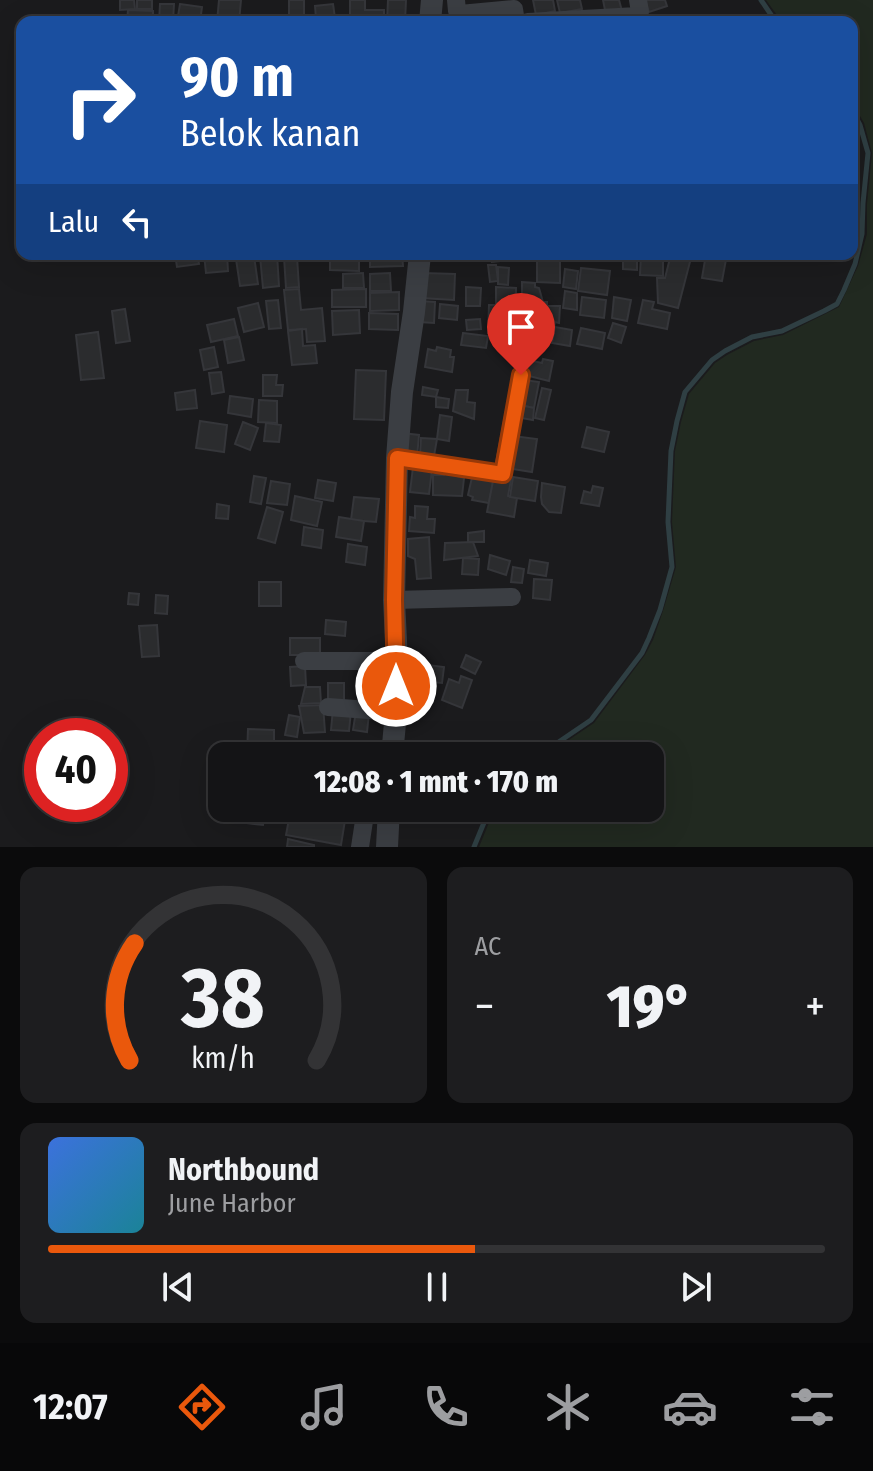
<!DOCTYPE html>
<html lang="id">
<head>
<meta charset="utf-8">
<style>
  body { margin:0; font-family:"Fira Sans Condensed",sans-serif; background:#1d1d1f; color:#f1f3f6; height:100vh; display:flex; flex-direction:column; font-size:30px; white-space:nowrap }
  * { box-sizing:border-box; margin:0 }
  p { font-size:26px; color:#9d9ea1 }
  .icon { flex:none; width:44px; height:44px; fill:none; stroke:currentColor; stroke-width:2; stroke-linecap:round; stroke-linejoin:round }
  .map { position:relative; height:847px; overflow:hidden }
  .drawer { display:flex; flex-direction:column; gap:20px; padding:20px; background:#0b0b0c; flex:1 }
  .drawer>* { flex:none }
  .banner { position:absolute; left:16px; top:16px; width:842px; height:244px; border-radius:16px; box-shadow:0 8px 32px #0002,0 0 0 2px #333335; background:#1a4fa0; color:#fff; overflow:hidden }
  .speed { position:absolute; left:24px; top:718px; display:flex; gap:16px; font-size:40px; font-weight:700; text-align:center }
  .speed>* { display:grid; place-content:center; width:104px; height:104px; border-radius:50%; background:#141416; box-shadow:0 8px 32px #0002,0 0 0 2px #333335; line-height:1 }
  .speed .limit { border:12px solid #d22; background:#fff; color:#111 }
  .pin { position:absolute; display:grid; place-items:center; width:68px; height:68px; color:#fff; margin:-82px -34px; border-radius:50% 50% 50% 0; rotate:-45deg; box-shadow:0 0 8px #0007 }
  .pin .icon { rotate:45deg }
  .me { position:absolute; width:88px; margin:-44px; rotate:0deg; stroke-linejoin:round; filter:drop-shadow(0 0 6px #0008) }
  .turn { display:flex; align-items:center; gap:28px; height:168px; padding:0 32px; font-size:36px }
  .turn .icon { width:104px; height:104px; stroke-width:2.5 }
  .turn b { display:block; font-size:56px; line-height:68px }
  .then { display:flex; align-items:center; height:76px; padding:0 32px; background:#0003; gap:16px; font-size:30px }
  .big { font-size:60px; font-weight:800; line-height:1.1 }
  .drawer .tile { flex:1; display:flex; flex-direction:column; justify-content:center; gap:12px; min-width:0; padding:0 28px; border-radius:16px; background:#1d1d1f }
  .drawer .dial { align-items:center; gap:0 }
  .dial svg { height:208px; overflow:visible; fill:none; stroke:#333335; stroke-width:7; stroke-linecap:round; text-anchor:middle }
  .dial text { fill:#f1f3f6; stroke:none }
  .song { display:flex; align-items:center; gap:24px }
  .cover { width:96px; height:96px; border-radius:12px; background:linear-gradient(135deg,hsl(220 70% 55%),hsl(190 70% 35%)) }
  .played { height:8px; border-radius:4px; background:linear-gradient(90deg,#ea580c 55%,#333335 55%) }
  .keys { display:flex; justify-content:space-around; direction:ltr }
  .heat { display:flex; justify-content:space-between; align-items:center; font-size:44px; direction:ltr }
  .drawer .tiles { flex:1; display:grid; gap:20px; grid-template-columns:1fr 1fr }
  .tile:last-child { grid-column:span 2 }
  .trip { position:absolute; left:208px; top:742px; width:456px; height:80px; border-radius:16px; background:#141416; box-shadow:0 8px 32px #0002,0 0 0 2px #333335; font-weight:800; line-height:80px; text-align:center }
  .tab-bar { display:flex; height:128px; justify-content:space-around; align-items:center; background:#080809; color:#9d9ea1 }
  .tab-bar .icon { width:56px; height:56px }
  .tab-bar .current { color:#ea580c }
  .tab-bar b { font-size:36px; color:#f1f3f6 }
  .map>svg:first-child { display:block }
</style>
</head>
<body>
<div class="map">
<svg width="873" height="847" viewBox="0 0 873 847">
  <rect width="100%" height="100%" fill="#1b1b1d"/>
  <!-- green -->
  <path fill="#212920" d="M766 0H873V847H479L495 808H650V756H545L594 723 645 655 653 640 663 611 676 567 672 522 675 451 681 422 689 394 715 363 727 355 754 341 783 335 839 307 858 266 867 234V204L872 153 864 123 852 102V22H782Z"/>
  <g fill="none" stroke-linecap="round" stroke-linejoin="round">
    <!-- stream -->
    <g stroke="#2f3f43" stroke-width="5">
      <path d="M761 0 776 22"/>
      <path d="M538 756 591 720 642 653 649 638 660 610 672 567 668 522 671 451 677 421 685 392 712 360 725 351 752 337 782 331 824 311 837 304 844 290 855 264 862 234 863 203 868 153 860 125 852 110"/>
      <path d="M474 847 490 808"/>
    </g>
  </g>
  <!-- building -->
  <g fill="#2b2c2e" stroke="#35363a" stroke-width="2">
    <path d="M120 0H134L135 9 120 10Z"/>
    <rect x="137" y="0" width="15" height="9"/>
    <path d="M219 0H241L239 22H217Z"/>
    <path d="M289 0H304V17L289 16Z"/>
    <path d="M350 0H365V10H384V22H350Z"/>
    <path d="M388 0H406L405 22H387Z"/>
    <path d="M533 0H553L555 11 536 15Z"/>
    <path d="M557 0H580L582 9 560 13Z"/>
    <path d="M603 0H619L622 11 606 15Z"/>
    <path d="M645 0H665L667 6 649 12Z"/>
    <path d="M160 4H174L173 22H159Z"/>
    <path d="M180 4 202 7 200 22H177Z"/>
    <path d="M333 4 335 18 316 19 315 6Z"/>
    <path d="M128 10 153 11V22H127Z"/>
    <path d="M175 254H197L199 264 177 267Z"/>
    <path d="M204 254H227L228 271 206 273Z"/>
    <path d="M277 254 279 286 263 288 260 256Z"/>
    <path d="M330 254H359V271L330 270Z"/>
    <path d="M370 254H402L403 266 370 267Z"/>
    <path d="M492 254H508L509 260 492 262Z"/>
    <path d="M623 254H637V270L623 269Z"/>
    <path d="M641 254H663V276L640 275Z"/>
    <path d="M671 254H692L678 308 658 303 657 278H665Z"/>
    <path d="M706 254H727L722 281 702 278Z"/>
    <path d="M254 256 258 284 240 286 236 259Z"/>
    <path d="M284 257H297L299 287 286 288Z"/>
    <path d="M537 260H560V283L537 282Z"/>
    <path d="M488 265H496L498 281 490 282Z"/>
    <path d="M498 267 509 268 508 285 498 284Z"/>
    <path d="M581 268 610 271 607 295 578 291Z"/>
    <path d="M565 269 578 271 576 289 563 287Z"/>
    <path d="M363 273 364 288H343V274Z"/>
    <path d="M390 273 391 291H370V274Z"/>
    <path d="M423 273 455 274 454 300 421 298Z"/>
    <path d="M522 282 535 283V287L539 288 543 302H547V306H560L559 323 555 322 553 334 488 333 489 305H496V287L516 288V294L522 296Z"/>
    <path d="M466 287 481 288 480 306H466Z"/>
    <path d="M299 289 301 310 322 308 325 341 307 342 306 329 288 330 284 290Z"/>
    <path d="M366 289V307H332V290Z"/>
    <path d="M565 291 577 293V310L563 308Z"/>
    <path d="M399 292V310L370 311V293Z"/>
    <path d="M582 297 606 300 604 318 580 315Z"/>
    <path d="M614 297 631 300 627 321 612 318Z"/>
    <path d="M278 300 281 328 269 329 266 301Z"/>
    <path d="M643 300 654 302 652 309 670 313 667 329 638 323Z"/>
    <path d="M419 301 435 302 434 323 419 322Z"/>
    <path d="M258 303 264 327 244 332 238 308Z"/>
    <path d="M440 304 458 306 457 320 439 318Z"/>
    <path d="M125 309 130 341 116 343 112 311Z"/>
    <path d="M359 310 360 333 333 335 332 311Z"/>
    <path d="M369 313 398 314V330L369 329Z"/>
    <path d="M234 319 238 336 211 342 207 325Z"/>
    <path d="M480 319 481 329 467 330 466 320Z"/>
    <path d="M613 323 626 327 621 343 608 338Z"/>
    <path d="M555 327 572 330 570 346 552 343Z"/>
    <path d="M581 328 605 333 602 349 577 344Z"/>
    <path d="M302 329 303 346 315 345 317 363 292 365 288 331Z"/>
    <path d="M98 332 104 378 81 380 76 335Z"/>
    <path d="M463 333 488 336 486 348 461 345Z"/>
    <path d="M522 336 538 337 537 356H521Z"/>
    <path d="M239 337 244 360 228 363 224 340Z"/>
    <path d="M214 347 218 367 204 370 200 350Z"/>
    <path d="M437 347 451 350 450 357H454L452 372 425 367 428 349 436 351Z"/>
    <path d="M543 359 553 361 549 381 525 375 528 360 542 363Z"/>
    <path d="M356 370 386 371 384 420 354 419Z"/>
    <path d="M221 372 224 392 212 394 209 373Z"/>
    <path d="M263 375H277L276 385H283L282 396H263Z"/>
    <path d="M524 380 539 382 534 408 520 405Z"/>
    <path d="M423 387 438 390 436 397 422 395Z"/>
    <path d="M542 388 551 390 544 420 535 418Z"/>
    <path d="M195 390 197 408 177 410 175 393Z"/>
    <path d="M456 390H468L467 402 475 403 474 419 453 411Z"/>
    <path d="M230 396 253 399 251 417 228 413Z"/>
    <path d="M436 397 449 399 448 408 436 407Z"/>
    <path d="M259 400 277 401V423L258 422Z"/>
    <path d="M520 405 534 408 533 420 521 418Z"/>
    <path d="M440 415 452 417 449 441 437 439Z"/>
    <path d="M200 421 227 425 224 452 196 448Z"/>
    <path d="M243 422 258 428 250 450 235 444Z"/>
    <path d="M266 423 281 425 279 442 264 441Z"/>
    <path d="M587 427 609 432 604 452 582 447Z"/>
    <path d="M402 433 419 435 417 457 400 455Z"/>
    <path d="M513 436 537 439 532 472 506 468Z"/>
    <path d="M421 438 437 439 434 456 420 455Z"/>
    <path d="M413 467 432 469 429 494 410 492Z"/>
    <path d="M445 472 455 473 456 476 464 478 462 496 433 495V475H444Z"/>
    <path d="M473 473 494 476 489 503 472 500 473 497 468 495Z"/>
    <path d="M254 476 266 478 261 504 250 502Z"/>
    <path d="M494 476 511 480 508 496 517 498 514 517 487 512Z"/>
    <path d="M513 477 538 481 535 501 510 497Z"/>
    <path d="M318 480 336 483 333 501 315 498Z"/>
    <path d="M271 481 290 484 287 505 267 503Z"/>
    <path d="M542 483 565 487 561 513 549 512 542 504 541 497Z"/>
    <path d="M593 486 603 488 599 506 581 503 584 491 591 493Z"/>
    <path d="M295 496 322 502 317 526 291 520Z"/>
    <path d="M354 497 379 499 376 522 351 520Z"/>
    <path d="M217 504 229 506 228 519 216 518Z"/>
    <path d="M415 506 428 507 427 519H435L434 533 409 531 410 517 415 518Z"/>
    <path d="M267 507 283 512 275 543 258 538Z"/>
    <path d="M339 517 364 521 361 541 336 537Z"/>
    <path d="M304 527 323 530 321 548 302 545Z"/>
    <path d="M484 531V542H468V533Z"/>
    <path d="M429 537 431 578 417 579 415 559 408 556V539Z"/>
    <path d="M473 542 478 556 444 560 445 543Z"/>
    <path d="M348 544 367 547 365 565 346 562Z"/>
    <path d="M490 555 510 561 506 575 488 569Z"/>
    <path d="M463 558 479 559 478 575 462 574Z"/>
    <path d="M530 560 548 563 546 576 528 573Z"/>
    <path d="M513 567 524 569 522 583 511 582Z"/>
    <path d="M534 579 552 580 550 600 533 598Z"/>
    <rect x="259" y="582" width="22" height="24"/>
    <path d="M129 593 139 594 138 605 128 604Z"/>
    <path d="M156 595 168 596 167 614 155 613Z"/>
    <path d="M326 620 346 622 345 636 325 634Z"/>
    <path d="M157 625 159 656 142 657 139 626Z"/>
    <rect x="290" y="638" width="30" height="17"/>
    <path d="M466 655 481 662 475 674 461 667Z"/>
    <path d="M412 663 444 667 442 683 410 680Z"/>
    <path d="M305 666 306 685 291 686 290 667Z"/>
    <path d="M461 676 472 680 462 708 442 700 449 679 459 683Z"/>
    <rect x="328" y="683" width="16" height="19"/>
    <path d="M419 685 431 686 429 707 417 706Z"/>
    <path d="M305 687H320L321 703 301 704Z"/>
    <path d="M323 705 325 732 304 733 299 706Z"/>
    <path d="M333 709 351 711 349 731 331 730Z"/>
    <path d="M356 711 369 713 367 732 353 730Z"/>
    <path d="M289 715 300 717 297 737 285 735Z"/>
    <path d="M248 729 274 730V756H247Z"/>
    <path d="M240 808H265L263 825 238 822Z"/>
    <path d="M291 808H316L346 814 341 845 286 835Z"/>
    <path d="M288 839 314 845V847H287Z"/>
  </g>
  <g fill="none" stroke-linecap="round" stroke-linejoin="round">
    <!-- minor -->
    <g stroke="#3b3e43" stroke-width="18">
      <path d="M456 0 457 11 460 14 514 9 516 22"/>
      <path d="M528 22 637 16 640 12 638 0"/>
      <path d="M397 458 502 474 521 375"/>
      <path d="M394 600 512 597"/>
      <path d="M304 661H397"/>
      <path d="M328 707 396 712"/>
      <path d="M360 847 366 808"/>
    </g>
    <!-- tertiary -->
    <g stroke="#3b3e43" stroke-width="22">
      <path d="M430 22 432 0"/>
      <path d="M392 756 396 712 397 661 394 600 397 458 402 392 414 312 420 254"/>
      <path d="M387 847 389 808"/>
    </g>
  </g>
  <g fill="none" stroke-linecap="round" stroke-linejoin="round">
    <!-- route casing -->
    <g stroke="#983908" stroke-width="20">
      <path id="route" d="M396 686 394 600 397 458 503 474 521 375"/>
    </g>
    <!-- route -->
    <use href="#route" stroke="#ea580c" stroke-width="14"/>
  </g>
</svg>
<div class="speed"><div class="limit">40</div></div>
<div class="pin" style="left:521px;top:375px;background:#d93025"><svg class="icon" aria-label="arrive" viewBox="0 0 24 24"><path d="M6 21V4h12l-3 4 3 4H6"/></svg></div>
<svg class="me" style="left:396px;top:686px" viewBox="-20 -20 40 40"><circle r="17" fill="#ea580c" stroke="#fff" stroke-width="3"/><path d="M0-11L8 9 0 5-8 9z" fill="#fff"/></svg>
<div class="trip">12:08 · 1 mnt · 170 m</div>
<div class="banner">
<div class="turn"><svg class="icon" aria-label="right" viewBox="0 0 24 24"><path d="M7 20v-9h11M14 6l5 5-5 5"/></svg><div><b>90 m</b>Belok kanan</div></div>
<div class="then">Lalu<svg class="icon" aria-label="left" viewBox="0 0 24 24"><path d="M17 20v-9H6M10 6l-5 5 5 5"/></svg></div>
</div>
</div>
<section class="drawer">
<div class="tiles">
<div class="tile dial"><svg viewBox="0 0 100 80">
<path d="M14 69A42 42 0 1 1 86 69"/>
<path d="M14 69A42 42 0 0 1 16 24" stroke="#ea580c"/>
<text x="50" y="56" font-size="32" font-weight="700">38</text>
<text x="50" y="72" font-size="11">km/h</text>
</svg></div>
<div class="tile"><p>AC</p>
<div class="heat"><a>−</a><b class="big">19°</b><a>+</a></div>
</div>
<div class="tile">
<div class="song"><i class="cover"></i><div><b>Northbound</b><p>June Harbor</p></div></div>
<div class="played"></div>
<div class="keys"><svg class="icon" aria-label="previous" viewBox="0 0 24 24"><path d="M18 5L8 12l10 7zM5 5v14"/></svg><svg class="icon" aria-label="pause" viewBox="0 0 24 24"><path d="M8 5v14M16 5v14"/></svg><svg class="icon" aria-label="next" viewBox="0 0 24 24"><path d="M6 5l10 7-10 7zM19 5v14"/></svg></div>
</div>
</div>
</section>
<nav class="tab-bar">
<b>12:07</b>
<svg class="icon current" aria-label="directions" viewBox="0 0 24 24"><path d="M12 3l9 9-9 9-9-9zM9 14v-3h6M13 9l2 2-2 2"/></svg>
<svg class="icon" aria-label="music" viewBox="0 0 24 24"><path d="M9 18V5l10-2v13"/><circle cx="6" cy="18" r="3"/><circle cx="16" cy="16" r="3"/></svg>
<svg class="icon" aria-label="phone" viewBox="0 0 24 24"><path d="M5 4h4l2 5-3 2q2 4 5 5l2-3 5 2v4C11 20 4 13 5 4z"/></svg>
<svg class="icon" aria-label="climate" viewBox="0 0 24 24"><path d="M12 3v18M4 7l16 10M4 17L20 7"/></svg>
<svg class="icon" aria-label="car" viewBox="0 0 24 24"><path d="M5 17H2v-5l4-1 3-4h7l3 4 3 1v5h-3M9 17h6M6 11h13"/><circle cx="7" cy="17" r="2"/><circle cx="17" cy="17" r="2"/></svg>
<svg class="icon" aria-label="filters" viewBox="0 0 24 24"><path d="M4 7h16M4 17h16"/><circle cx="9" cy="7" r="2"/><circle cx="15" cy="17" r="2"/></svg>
</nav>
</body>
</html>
